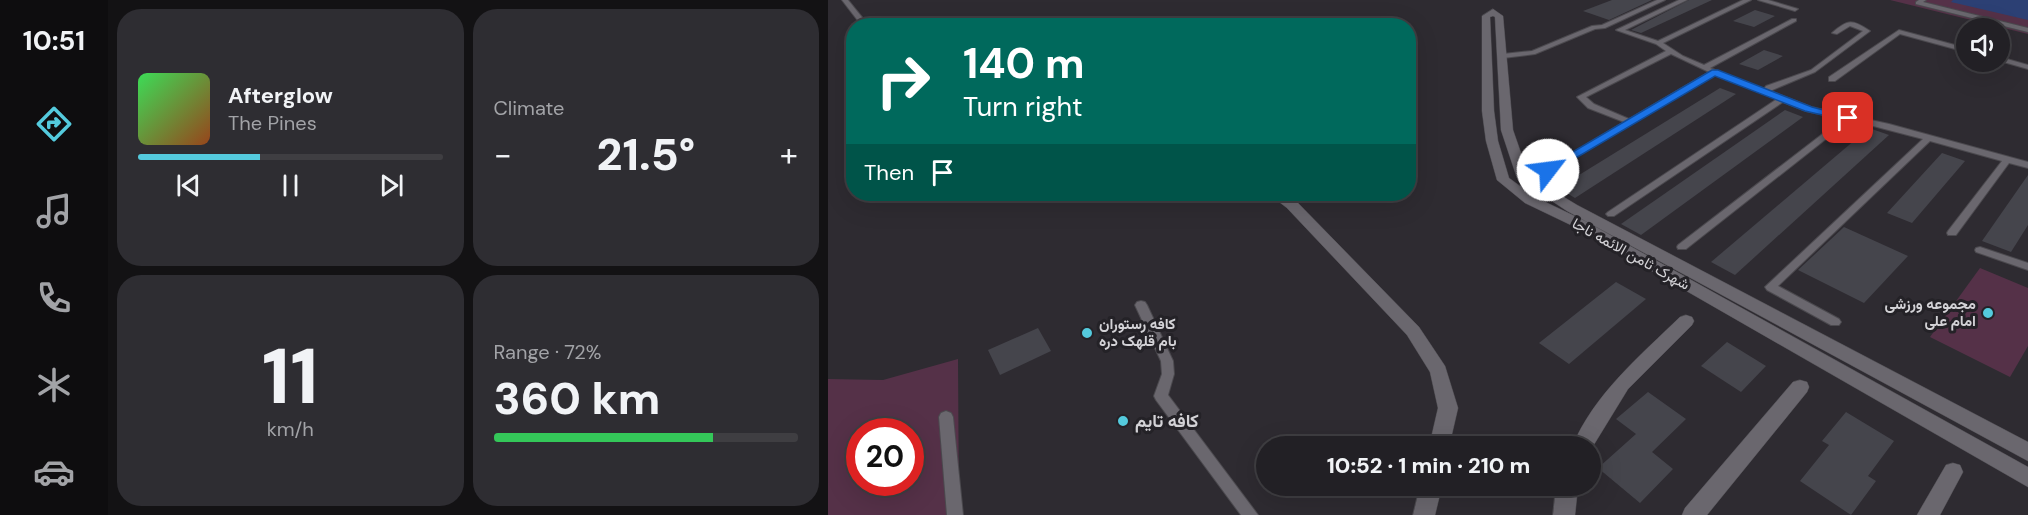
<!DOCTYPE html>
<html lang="en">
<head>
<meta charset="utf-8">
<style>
  body { margin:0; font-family:"DM Sans",Vazirmatn,sans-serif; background:#2e2d32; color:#f1f3f6; height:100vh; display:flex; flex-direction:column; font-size:22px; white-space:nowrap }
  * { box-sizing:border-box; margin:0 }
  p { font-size:20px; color:#a2a3a7 }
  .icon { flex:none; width:33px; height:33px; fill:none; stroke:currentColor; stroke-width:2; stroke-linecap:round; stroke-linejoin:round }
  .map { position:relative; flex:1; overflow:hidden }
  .side { display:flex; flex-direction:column; gap:9px; padding:9px; background:#131214; width:720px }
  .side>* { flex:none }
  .hud { position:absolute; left:18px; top:18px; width:570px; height:183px; border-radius:24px; box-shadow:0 6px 24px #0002,0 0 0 2px #3f3e42; background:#00695c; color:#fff; overflow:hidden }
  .buttons { position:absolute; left:1128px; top:18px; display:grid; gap:12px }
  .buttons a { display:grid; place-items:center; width:54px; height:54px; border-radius:50%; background:#222025; box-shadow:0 6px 24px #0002,0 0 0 2px #3f3e42; font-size:30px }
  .speed { position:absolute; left:18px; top:418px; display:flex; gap:12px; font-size:30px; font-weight:700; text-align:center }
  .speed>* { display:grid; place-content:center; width:78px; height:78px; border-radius:50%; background:#222025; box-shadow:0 6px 24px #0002,0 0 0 2px #3f3e42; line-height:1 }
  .speed .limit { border:9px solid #d22; background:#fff; color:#111 }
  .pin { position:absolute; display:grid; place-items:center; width:51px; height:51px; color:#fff; margin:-26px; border-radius:12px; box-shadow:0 3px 9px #0006 }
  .me { position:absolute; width:66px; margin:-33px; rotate:60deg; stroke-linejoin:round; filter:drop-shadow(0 0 4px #0008) }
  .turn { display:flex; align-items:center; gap:21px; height:126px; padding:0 18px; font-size:27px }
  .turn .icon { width:78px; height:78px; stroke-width:2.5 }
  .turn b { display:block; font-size:42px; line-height:51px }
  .then { display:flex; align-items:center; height:57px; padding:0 18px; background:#0003; gap:12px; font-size:22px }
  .big { font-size:45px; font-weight:800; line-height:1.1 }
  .side .widget { flex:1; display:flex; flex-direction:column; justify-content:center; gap:9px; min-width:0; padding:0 21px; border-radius:24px; background:#2e2d32 }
  .side .dial { align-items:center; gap:0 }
  .dial b { font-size:78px; line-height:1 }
  .song { display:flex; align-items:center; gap:18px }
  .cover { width:72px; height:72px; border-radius:9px; background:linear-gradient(135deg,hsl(130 70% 55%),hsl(20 70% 35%)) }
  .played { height:6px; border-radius:3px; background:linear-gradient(90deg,#54cadd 40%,#3f3e42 40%) }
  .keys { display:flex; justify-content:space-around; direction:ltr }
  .heat { display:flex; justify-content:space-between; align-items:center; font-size:33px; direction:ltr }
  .charge { height:9px; border-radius:4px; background:linear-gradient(90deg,#34c759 72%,#3f3e42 0) }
  .side .tiles { flex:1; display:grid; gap:9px; grid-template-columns:repeat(2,1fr) }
  .trip { position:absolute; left:428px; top:436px; width:345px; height:60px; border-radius:30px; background:#222025; box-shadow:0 6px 24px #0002,0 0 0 2px #3f3e42; font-weight:800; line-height:60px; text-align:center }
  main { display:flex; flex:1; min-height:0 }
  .tabs { display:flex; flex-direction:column; width:108px; justify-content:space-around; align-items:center; background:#0e0d0f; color:#a2a3a7 }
  .tabs .icon { width:42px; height:42px }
  .tabs .current { color:#54cadd }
  .tabs b { font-size:27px; color:#f1f3f6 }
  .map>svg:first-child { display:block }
</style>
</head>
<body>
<main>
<nav class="tabs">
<b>10:51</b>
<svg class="icon current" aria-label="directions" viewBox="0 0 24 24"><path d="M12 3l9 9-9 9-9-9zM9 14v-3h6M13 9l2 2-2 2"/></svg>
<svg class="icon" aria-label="music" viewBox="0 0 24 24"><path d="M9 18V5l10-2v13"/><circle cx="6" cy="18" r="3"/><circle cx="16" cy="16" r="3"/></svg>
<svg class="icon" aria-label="phone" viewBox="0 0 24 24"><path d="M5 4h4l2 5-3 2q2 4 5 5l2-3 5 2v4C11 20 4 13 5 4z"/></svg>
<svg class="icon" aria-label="climate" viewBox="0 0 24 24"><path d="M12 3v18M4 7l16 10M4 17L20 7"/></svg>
<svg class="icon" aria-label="car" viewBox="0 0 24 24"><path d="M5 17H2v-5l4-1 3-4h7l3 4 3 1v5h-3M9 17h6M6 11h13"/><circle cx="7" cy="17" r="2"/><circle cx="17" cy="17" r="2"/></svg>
</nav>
<section class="side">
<div class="tiles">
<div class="widget">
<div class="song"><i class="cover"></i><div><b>Afterglow</b><p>The Pines</p></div></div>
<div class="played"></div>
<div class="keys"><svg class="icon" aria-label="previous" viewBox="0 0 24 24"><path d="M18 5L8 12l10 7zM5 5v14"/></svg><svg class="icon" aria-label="pause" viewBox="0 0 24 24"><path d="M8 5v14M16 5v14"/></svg><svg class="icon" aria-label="next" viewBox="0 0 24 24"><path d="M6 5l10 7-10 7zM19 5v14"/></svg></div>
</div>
<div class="widget"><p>Climate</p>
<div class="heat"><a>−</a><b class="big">21.5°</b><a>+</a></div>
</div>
<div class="widget dial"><b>11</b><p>km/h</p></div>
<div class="widget"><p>Range · 72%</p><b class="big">360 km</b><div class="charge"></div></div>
</div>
</section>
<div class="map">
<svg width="1200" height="515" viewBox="0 0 1200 515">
  <rect width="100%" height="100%" fill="#2e2b31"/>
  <!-- green -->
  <g fill="#553148" fill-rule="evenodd">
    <path d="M1062 0H1200V34Z"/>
    <path d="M1152 268 1200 288V346L1182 377 1102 337Z"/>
    <path d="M130 359 131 515H0V379L55 380ZM32 432H82V483H32Z"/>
  </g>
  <!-- water -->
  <path fill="#2c4074" d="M1125 0H1200V20L1123 2Z"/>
  <!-- building -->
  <g fill="#45454c">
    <path d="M784 0H824L781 20 755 11Z"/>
    <path d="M861 0H884L813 33 803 30Z"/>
    <path d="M927 10 947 16 926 27 905 21Z"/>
    <path d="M936 50 955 56 930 70 911 64Z"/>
    <path d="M892 88 908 94 747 198 730 188Z"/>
    <path d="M957 110 975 117 813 235 793 224Z"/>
    <path d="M1041 128 1061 135 907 275 883 262Z"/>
    <path d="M1114 153 1137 161 1084 223 1059 213Z"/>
    <path d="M1200 175V225L1183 252 1154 241Z"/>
    <path d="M1016 227 1080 256 1036 303 970 270Z"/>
    <path d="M788 282 818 299 741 364 711 343Z"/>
    <path d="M210 328 223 351 172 375 160 350Z"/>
    <path d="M899 342 938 366 913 392 873 366Z"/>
    <path d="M820 392 858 419 824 452 845 469 812 503 770 468 808 434 788 419Z"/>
    <path d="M1018 412 1066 441 1040 476 1048 481 1023 515 972 481 1001 445 994 441Z"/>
  </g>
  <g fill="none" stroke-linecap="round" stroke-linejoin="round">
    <!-- service casing -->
    <g stroke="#4b494e" stroke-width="2">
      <g id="service">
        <path d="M14 0H20L41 26H34Z"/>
        <path d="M829 0H837L777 28 767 29 707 54 675 58 672 56 675 54 704 51 764 26 774 25Z"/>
        <path d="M851 0H859L797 30 830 41 915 0H923L835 43 855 56 876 65 964 19H968V21L882 68 936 89 938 86 983 70 1035 31 1022 26 1009 34 1004 33C1020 19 1024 19 1042 31L987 72 942 91 983 107 1061 124 1200 162V168L1181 163 1128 235H1120L1119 233 1120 231 1174 161 1102 141 950 286 1011 319 1013 322 1011 325H1003L939 290 937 287 1095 139 1022 120 858 249H850L849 247 850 245 1014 119 978 111 955 102 786 216H780L778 214 780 212 949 99 887 75 723 172 720 173 716 170 796 122 760 108 749 97 838 51 828 44 788 30ZM843 54 881 72 801 119 766 104 758 97Z"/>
        <path d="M930 0H940L970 9 967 11Z"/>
        <path d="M1091 0H1098L1095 2 1200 28V32L1088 4V2Z"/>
        <path d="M1071 30 1138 48V52L1072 34 1007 81H1001V77Z"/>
        <path d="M1172 57 1200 65V69L1172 61Z"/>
        <path d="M1152 247 1200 263V270L1148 252 1147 250 1148 248Z"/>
        <path d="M313 301 317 302 319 305 345 361 346 374 340 395 430 515H413L328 400 326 396 334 374 333 361 307 305 309 302Z"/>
        <path d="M118 411 123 413 125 417 135 515H119L111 417 113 413Z"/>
      </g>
    </g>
    <!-- minor casing -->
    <g stroke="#4b494e" stroke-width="1">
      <g id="minor">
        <path d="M665 9 675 16 685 130 701 176 749 205 1200 442V461L739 211 689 178 673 130 667 17 665 16 662 17 666 111 670 141 681 178 707 197 757 221 1200 467V487L747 227 697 203 669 180 658 141 654 111V16Z"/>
        <path d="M441 194H455L469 202 591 327 617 366 630 408 621 447H601L610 408 602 372 579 335 459 208Z"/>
        <path d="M858 315 864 317 866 321 864 325 800 389 762 451V447H744C766 394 812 356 852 317Z"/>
        <path d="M972 380 979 382 981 387 979 392 879 515H854L857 508 965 382Z"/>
        <path d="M1125 463 1132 465 1135 472 1112 515H1089L1118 465Z"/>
        <path d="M592 486H614L607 515H585Z"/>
        <path d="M728 486H750L747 515H725Z"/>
      </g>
    </g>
    <!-- service -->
    <use href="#service" fill="#6a676e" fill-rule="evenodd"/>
    <!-- minor -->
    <use href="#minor" fill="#6a676e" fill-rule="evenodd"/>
  </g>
  <!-- route -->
  <path fill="#1a73e8" stroke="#114b97" stroke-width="1.5" d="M884 70H890L984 107 1026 118 1020 121 977 111 887 76 724 172H716L714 170Z"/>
  <!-- markers -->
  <g fill="#54cadd" stroke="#242227" stroke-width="2">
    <circle cx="1160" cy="313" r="6"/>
    <circle cx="259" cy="333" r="6"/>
    <circle cx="295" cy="421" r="6"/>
  </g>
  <g text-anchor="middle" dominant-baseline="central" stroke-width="6" stroke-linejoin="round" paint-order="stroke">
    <!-- street labels -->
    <g font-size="15" fill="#d3d2d6" stroke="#242227">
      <text transform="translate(803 254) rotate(29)">شهرک ثامن الائمه ناجا</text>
    </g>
    <!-- poi labels -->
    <g font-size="15" font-weight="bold" fill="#d3d2d6" stroke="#242227" text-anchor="end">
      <text x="1148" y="304">مجموعه ورزشی<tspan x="1148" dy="17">امام علی</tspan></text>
      <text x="271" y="324" text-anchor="start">کافه رستوران<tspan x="271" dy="17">بام قلهک دره</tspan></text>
    </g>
    <!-- near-poi labels -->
    <g font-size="18" font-weight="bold" fill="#d3d2d6" stroke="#242227" text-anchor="start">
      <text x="307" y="421">کافه تایم</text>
    </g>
  </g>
</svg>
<div class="buttons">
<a><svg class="icon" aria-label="sound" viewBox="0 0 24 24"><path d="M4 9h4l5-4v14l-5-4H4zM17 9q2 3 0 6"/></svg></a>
</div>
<div class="speed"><div class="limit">20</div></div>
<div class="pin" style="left:1020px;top:118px;background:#d93025"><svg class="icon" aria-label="arrive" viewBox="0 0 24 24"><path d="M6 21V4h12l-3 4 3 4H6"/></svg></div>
<svg class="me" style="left:720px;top:170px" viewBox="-20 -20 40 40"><circle r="19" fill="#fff"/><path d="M0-13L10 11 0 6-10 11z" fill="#1a73e8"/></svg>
<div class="trip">10:52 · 1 min · 210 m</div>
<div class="hud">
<div class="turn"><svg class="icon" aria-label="right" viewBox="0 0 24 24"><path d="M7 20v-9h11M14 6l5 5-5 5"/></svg><div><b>140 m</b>Turn right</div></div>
<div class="then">Then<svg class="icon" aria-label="arrive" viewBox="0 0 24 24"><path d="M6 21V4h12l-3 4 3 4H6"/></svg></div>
</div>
</div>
</main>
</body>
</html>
